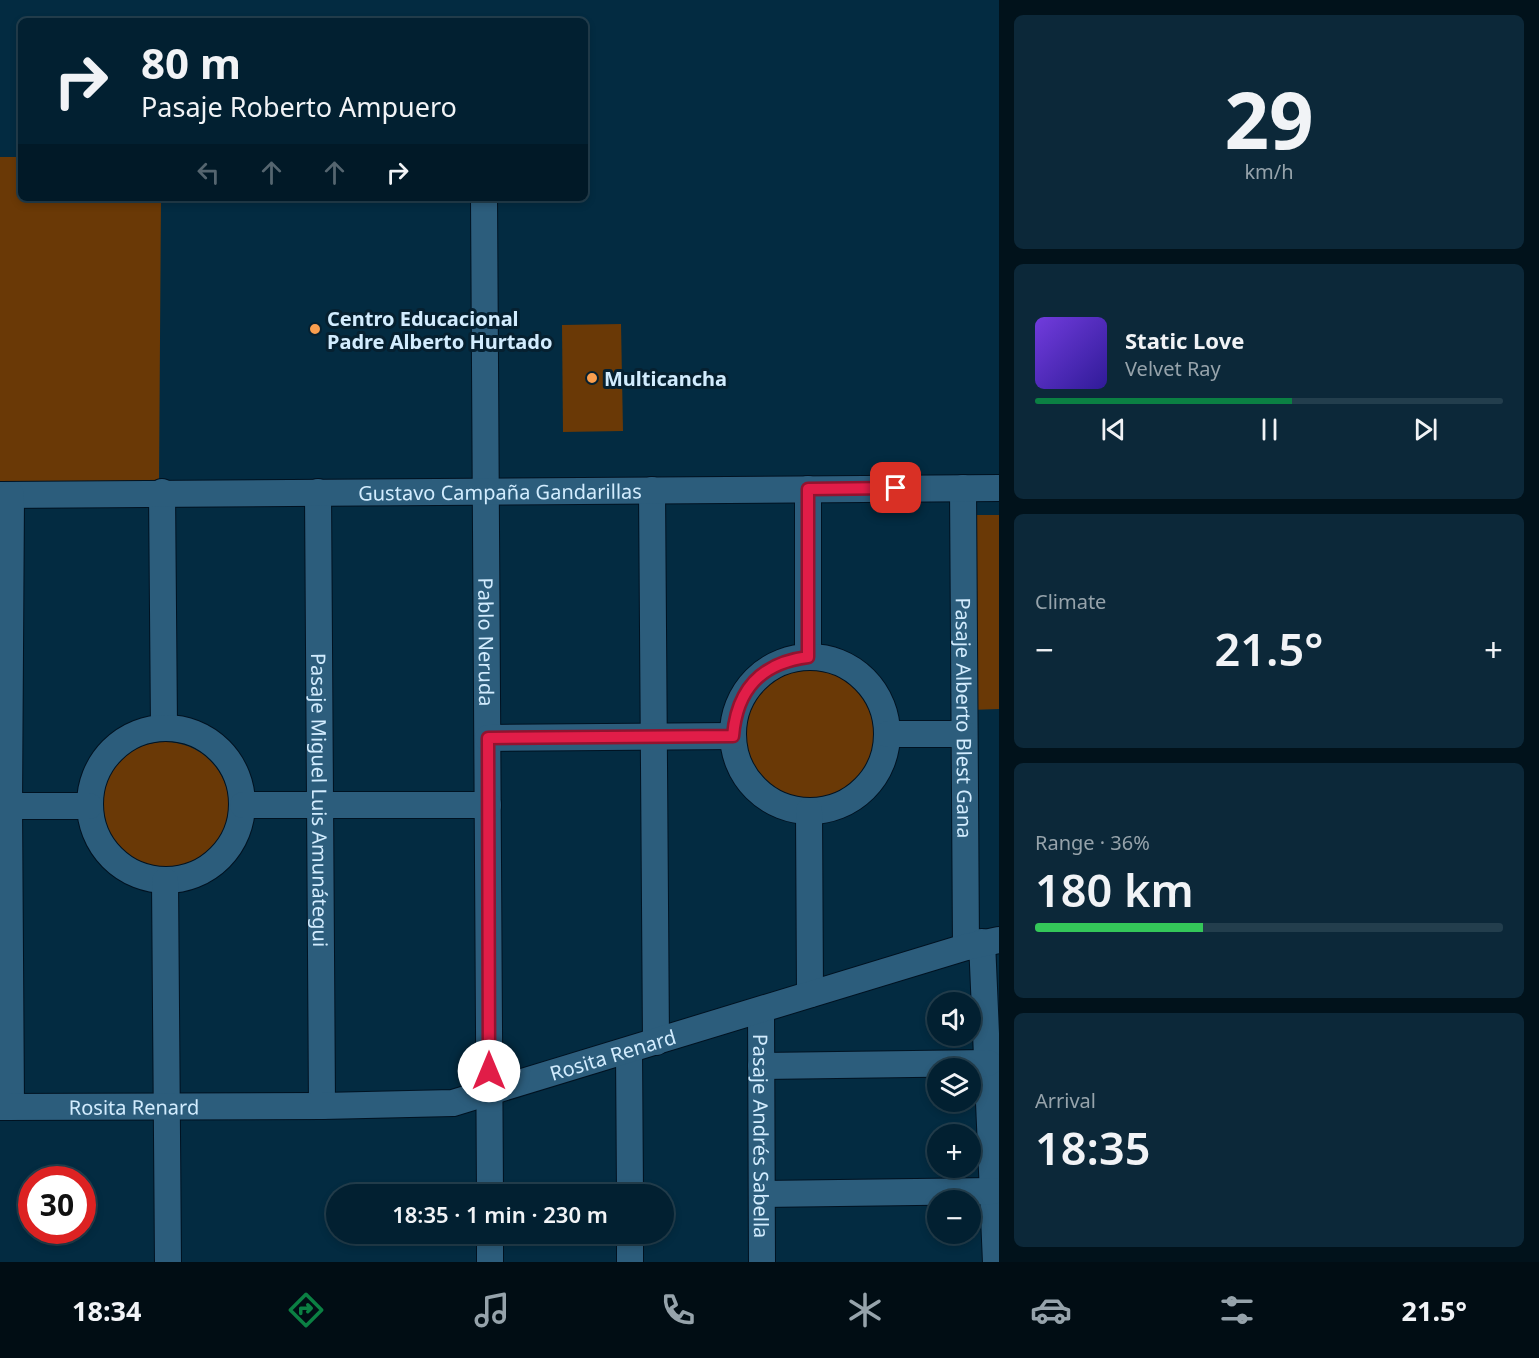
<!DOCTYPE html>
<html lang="en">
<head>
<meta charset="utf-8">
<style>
  body { margin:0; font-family:"Noto Sans",sans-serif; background:#0c2839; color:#f1f3f6; height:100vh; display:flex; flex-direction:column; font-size:22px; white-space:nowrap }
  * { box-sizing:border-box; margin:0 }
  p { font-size:20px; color:#96a3ab }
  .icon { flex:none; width:33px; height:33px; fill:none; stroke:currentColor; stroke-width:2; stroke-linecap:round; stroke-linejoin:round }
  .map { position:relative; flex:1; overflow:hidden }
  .drawer { display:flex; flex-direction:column; gap:15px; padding:15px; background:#01121b; width:540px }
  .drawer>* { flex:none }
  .banner { position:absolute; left:18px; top:18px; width:570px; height:183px; border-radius:9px; box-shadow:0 3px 9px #0003,0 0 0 2px #233e4d; background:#022031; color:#f1f3f6; overflow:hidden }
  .fabs { position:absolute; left:927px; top:992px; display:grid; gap:12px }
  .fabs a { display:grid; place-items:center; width:54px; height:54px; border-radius:50%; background:#022031; box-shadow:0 3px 9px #0003,0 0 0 2px #233e4d; font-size:30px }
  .speed { position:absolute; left:18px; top:1166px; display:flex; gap:12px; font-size:30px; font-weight:700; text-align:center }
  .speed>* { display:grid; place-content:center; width:78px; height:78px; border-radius:50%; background:#022031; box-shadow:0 3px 9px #0003,0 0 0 2px #233e4d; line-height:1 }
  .speed .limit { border:9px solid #d22; background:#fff; color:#111 }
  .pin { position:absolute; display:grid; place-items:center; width:51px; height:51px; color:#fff; margin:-26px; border-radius:12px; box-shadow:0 3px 9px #0006 }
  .me { position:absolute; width:66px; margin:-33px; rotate:0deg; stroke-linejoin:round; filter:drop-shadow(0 0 4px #0008) }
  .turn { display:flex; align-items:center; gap:21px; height:126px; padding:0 24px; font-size:27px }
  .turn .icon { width:78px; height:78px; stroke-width:2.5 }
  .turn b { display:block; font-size:42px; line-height:51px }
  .lanes { display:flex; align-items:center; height:57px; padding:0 24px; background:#0003; justify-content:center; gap:30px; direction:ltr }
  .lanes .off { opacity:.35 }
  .big { font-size:45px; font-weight:600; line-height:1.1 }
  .drawer .widget { flex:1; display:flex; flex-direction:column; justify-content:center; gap:9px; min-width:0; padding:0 21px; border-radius:9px; background:#0c2839 }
  .drawer .dial { align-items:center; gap:0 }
  .dial b { font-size:78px; line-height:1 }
  .song { display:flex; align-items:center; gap:18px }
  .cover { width:72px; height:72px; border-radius:9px; background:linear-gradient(135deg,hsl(260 70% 55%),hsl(250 70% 35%)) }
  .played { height:6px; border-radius:3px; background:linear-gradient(90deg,#0b8043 55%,#233e4d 55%) }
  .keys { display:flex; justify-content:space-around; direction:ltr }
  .heat { display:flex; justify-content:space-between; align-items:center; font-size:33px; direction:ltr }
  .charge { height:9px; border-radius:4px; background:linear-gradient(90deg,#34c759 36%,#233e4d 0) }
  .trip { position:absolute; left:326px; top:1184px; width:348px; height:60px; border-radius:30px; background:#022031; box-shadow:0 3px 9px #0003,0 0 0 2px #233e4d; font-weight:600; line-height:60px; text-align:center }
  .tabs { display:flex; height:96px; justify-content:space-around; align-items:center; background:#010d14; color:#96a3ab }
  .tabs .icon { width:42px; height:42px }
  .tabs .active { color:#0b8043 }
  .tabs b { font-size:27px; color:#f1f3f6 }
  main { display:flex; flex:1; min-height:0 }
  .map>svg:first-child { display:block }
</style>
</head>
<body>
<main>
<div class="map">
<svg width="999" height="1262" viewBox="0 0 999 1262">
  <rect width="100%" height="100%" fill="#032b41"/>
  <!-- green -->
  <g fill="#6a3906">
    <path d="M0 157H21V198H161L159 482H0Z"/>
    <path d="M621 324 623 431 563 432 562 325Z"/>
    <path d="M968 515H999V709L970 710Z"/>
    <circle cx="809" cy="735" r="69"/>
    <circle cx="165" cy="806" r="64"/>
  </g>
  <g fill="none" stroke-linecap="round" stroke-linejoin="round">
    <!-- minor casing -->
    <g stroke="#001221" stroke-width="28">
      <g id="minor">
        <path id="s1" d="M484 198 490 1194"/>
        <path id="s2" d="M963 488 966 947"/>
        <path d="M808 489V657"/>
        <path d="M652 490 656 1042"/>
        <path d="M162 492 164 727"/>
        <path id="s3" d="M318 492 322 1106"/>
        <path id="s4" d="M0 495 999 488"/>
        <path d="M11 495 9 806 11 1107"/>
        <circle cx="810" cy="734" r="77"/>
        <circle cx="166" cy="804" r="76"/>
        <path d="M888 734H964"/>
        <path d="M488 738 733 736"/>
        <path d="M243 805H488"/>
        <path d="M0 806H89"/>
        <path d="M809 811 810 994"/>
        <path d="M165 881 168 1262"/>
        <path d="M982 942 996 1262"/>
        <path id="s5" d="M761 1010 762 1262"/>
        <path d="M629 1051 630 1194"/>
        <path d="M761 1066 988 1063"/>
        <path id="s6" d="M0 1107 322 1106 453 1103 966 947 999 940"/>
        <path d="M762 1194 993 1191"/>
        <path d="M490 1233V1262"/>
        <path d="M630 1233V1262"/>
      </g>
    </g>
    <!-- minor -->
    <use href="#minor" stroke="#2c5d7c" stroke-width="26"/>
  </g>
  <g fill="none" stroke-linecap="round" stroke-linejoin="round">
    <!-- route casing -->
    <g stroke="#92132f" stroke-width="15">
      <path id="route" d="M489 1071 488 738 733 736C737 689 761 663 808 657V489L896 488"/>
    </g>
    <!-- route -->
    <use href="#route" stroke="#e11d48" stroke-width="10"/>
  </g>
  <!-- markers -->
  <g fill="#fa9f4f" stroke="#062030" stroke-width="2">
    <circle cx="315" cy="329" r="6"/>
    <circle cx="592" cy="378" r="6"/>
  </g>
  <g text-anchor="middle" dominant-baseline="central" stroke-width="6" stroke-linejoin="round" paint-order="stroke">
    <!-- poi labels -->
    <g font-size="20" font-weight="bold" fill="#d2ecfe" stroke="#062030" text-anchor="start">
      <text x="327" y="318">Centro Educacional<tspan x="327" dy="23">Padre Alberto Hurtado</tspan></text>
      <text x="604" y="378">Multicancha</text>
    </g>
    <!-- street labels -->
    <g font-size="20" fill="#d2ecfe" stroke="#062030">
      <text stroke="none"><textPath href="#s4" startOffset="500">Gustavo Campaña Gandarillas</textPath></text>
      <text stroke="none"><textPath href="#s1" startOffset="444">Pablo Neruda</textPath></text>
      <text stroke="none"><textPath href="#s2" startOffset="230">Pasaje Alberto Blest Gana</textPath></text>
      <text stroke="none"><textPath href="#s3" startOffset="308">Pasaje Miguel Luis Amunátegui</textPath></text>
      <text stroke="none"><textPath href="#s6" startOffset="620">Rosita Renard</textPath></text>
      <text stroke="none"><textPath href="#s6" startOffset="134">Rosita Renard</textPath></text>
      <text stroke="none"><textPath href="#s5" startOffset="126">Pasaje Andrés Sabella</textPath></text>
    </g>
  </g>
</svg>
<div class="fabs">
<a><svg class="icon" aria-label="sound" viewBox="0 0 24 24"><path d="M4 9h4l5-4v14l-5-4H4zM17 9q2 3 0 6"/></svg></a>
<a><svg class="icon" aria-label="layers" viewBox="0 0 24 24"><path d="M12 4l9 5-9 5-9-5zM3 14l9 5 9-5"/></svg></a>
<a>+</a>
<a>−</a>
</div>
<div class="speed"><div class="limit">30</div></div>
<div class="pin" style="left:896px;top:488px;background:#d93025"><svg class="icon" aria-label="arrive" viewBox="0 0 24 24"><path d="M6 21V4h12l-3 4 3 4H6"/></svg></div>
<svg class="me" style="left:489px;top:1071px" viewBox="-20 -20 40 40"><circle r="19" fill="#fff"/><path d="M0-13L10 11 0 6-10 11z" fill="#e11d48"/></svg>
<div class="trip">18:35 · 1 min · 230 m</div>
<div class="banner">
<div class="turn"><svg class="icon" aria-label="right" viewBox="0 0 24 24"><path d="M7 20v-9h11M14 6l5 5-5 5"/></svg><div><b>80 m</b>Pasaje Roberto Ampuero</div></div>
<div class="lanes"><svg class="icon off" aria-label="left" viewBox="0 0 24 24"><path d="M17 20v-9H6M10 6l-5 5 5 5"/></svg><svg class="icon off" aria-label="ahead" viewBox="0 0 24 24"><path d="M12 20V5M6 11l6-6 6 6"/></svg><svg class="icon off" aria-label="ahead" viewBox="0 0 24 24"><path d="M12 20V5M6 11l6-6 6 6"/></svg><svg class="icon" aria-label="right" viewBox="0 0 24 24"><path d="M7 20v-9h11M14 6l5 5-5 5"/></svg></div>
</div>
</div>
<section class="drawer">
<div class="widget dial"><b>29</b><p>km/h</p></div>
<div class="widget">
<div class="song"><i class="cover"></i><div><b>Static Love</b><p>Velvet Ray</p></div></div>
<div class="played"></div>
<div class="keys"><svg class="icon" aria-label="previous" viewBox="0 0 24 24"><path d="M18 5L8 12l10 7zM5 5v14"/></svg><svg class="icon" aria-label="pause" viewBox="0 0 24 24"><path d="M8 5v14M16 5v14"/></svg><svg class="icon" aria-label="next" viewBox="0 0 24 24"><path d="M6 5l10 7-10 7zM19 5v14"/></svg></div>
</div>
<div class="widget"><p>Climate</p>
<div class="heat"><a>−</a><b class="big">21.5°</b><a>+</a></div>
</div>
<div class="widget"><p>Range · 36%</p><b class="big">180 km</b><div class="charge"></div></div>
<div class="widget"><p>Arrival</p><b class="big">18:35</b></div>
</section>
</main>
<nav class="tabs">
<b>18:34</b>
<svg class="icon active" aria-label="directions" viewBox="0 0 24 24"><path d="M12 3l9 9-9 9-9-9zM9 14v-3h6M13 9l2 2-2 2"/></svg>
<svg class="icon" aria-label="music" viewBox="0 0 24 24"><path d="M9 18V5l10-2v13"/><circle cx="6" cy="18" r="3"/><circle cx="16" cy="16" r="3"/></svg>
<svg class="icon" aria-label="phone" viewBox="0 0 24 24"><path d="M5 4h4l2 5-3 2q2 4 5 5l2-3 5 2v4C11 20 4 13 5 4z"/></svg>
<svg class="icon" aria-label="climate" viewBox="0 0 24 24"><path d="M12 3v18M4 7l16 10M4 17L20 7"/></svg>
<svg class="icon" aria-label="car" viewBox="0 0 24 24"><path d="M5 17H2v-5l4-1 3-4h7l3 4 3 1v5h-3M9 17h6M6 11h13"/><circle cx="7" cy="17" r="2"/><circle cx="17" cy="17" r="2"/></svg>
<svg class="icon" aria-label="filters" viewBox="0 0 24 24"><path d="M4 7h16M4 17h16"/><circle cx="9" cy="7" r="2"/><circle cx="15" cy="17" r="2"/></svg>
<b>21.5°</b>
</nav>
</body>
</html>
